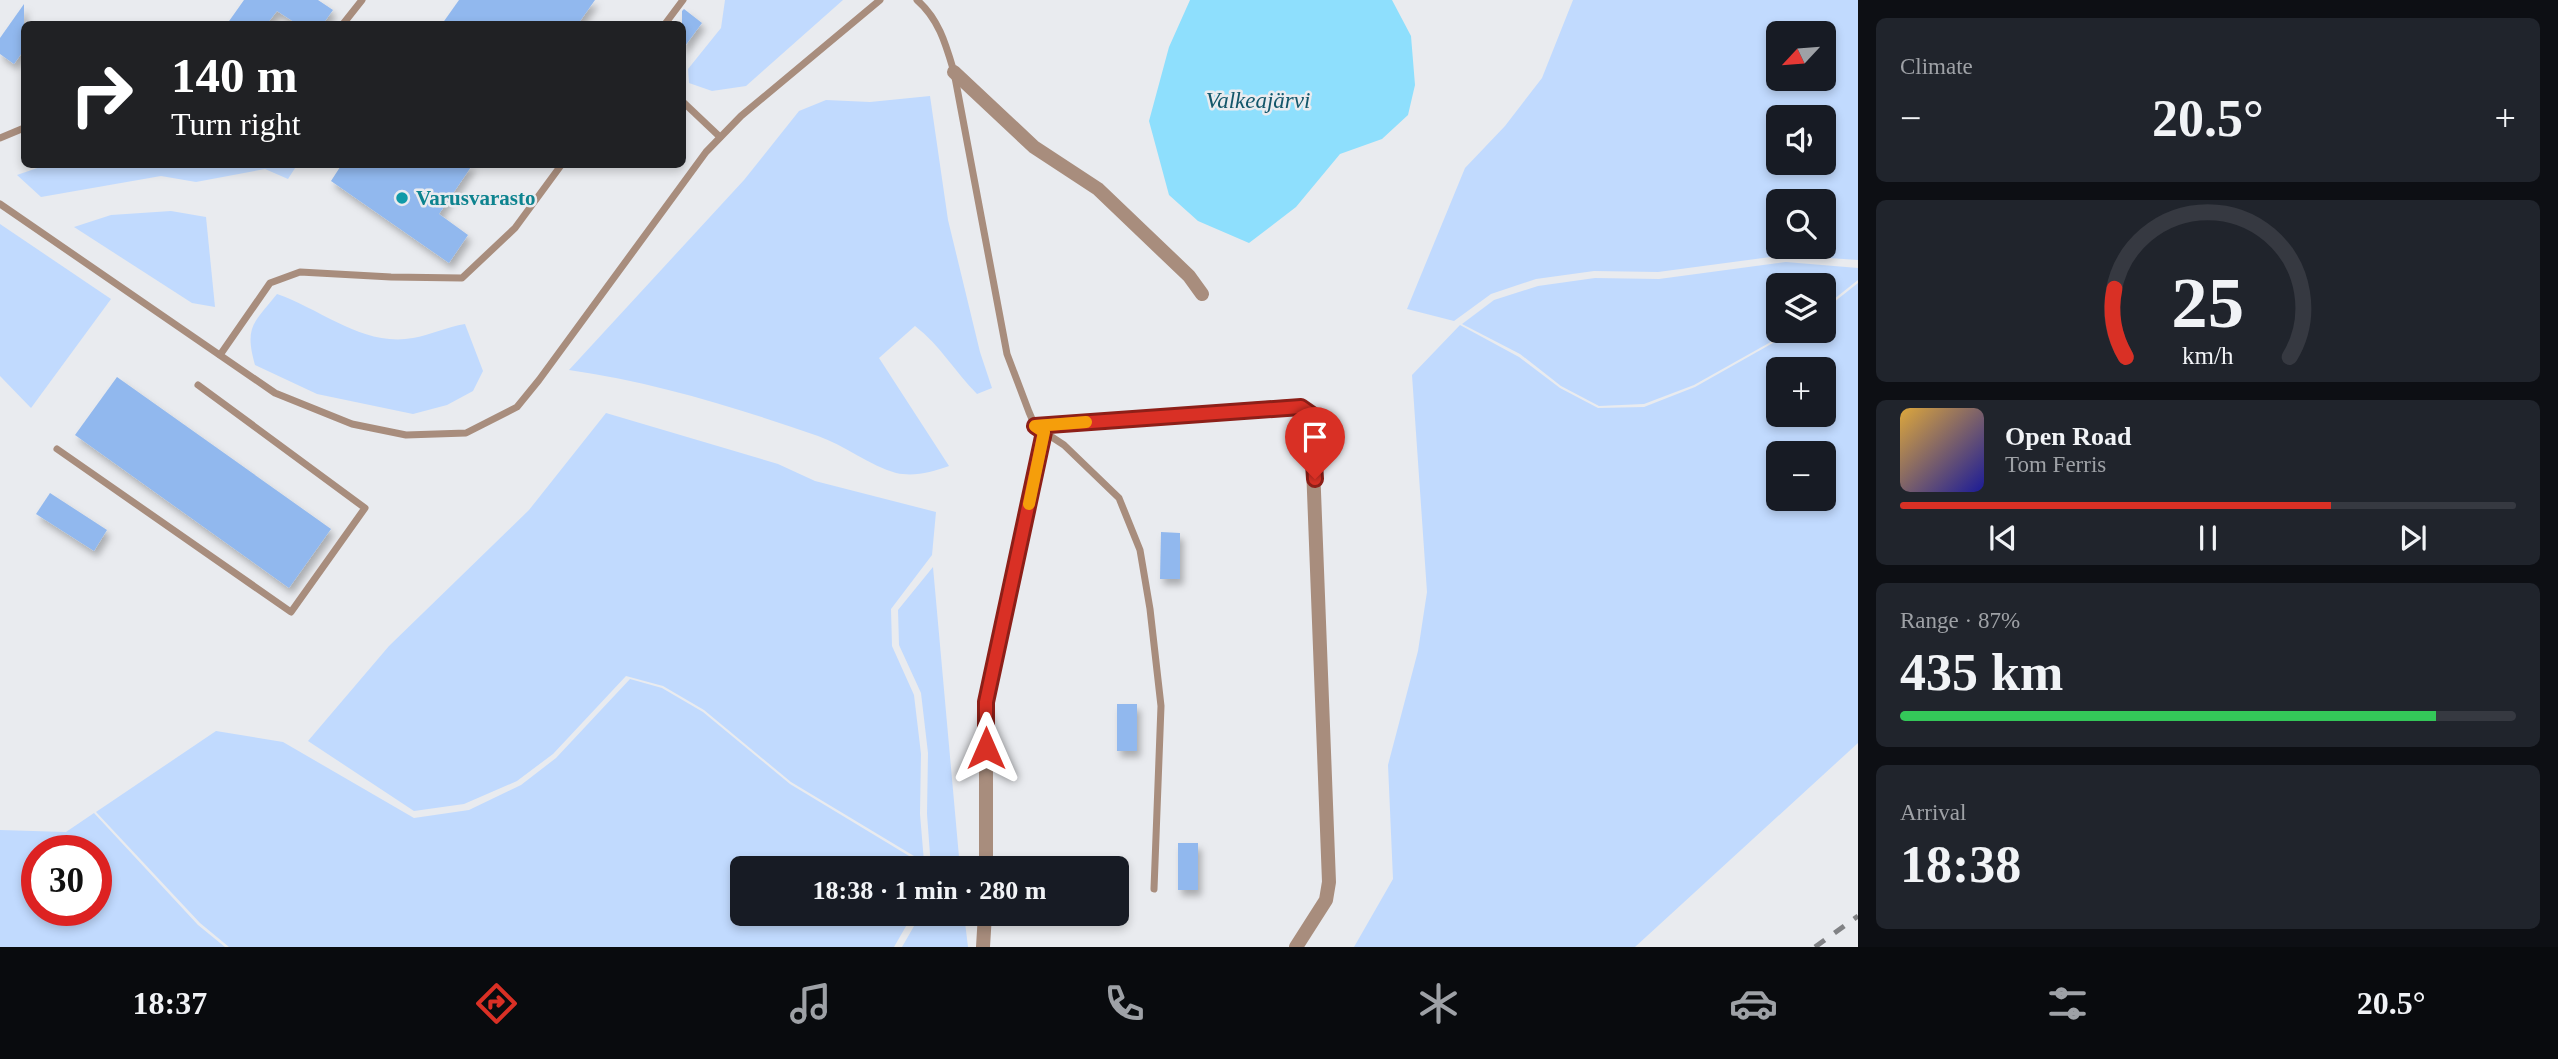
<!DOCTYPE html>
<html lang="en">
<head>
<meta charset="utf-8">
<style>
  body { margin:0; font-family:"Times New Roman",serif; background:#20242c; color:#f1f3f6; height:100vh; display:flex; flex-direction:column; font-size:26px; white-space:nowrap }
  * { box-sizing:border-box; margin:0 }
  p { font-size:23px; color:#9ea1a6 }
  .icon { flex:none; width:38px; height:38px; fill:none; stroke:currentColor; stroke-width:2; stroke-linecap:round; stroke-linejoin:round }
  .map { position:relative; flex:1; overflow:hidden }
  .side { display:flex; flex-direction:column; gap:18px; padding:18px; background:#0d0f14; width:700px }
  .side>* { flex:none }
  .banner { position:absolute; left:21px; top:21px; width:665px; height:147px; border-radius:10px; box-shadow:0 4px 10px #0003; background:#202124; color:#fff; overflow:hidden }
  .needle { width:46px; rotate:244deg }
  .fabs { position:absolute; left:1766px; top:21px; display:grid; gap:14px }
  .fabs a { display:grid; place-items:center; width:70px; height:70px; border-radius:10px; background:#171b24; box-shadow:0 4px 10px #0003; font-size:35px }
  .speed { position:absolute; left:21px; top:835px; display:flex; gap:14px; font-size:35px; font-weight:700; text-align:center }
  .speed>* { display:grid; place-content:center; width:91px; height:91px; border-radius:50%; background:#171b24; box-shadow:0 4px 10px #0003; line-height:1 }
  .speed .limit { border:10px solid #d22; background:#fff; color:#111 }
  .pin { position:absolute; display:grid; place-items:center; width:60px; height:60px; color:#fff; margin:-72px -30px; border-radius:50% 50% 50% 0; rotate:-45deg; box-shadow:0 0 7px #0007 }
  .pin .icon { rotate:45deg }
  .me { position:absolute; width:77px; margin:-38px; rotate:0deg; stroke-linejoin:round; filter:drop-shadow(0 0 5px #0008) }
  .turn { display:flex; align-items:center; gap:24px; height:147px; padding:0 35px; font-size:32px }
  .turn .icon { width:91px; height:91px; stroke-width:2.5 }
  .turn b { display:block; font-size:49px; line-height:60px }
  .big { font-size:52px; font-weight:700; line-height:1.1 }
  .side .widget { flex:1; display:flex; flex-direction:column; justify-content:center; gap:10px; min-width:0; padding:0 24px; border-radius:10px; background:#20242c }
  .side .dial { align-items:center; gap:0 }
  .dial svg { height:182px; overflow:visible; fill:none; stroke:#363941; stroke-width:7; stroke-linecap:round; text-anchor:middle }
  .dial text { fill:#f1f3f6; stroke:none }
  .song { display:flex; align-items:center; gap:21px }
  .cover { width:84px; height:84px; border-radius:10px; background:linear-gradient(135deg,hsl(40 70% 55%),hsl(240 70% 35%)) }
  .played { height:7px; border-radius:4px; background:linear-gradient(90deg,#d93025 70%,#363941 70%) }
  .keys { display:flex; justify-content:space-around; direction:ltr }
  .heat { display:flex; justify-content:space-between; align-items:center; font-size:38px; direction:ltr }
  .charge { height:10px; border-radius:5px; background:linear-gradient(90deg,#34c759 87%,#363941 0) }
  .trip { position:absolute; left:730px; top:856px; width:399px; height:70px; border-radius:10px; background:#171b24; box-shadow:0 4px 10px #0003; font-weight:700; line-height:70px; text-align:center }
  .tab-bar { display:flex; height:112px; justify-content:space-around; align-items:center; background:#090b0e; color:#9ea1a6 }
  .tab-bar .icon { width:49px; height:49px }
  .tab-bar .on { color:#d93025 }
  .tab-bar b { font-size:32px; color:#f1f3f6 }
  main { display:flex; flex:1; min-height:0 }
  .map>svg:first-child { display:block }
</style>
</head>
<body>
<main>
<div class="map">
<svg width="1858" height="947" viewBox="0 0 1858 947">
  <defs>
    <filter id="shadow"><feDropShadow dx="3.5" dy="6" stdDeviation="3.5" flood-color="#0004"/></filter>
  </defs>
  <rect width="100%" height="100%" fill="#e9ebef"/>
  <!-- green -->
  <g fill="#c1dafe" fill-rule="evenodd">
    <path d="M725 0H843L746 86 712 91 689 83 688 69 721 28Z"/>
    <path d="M1573 0H1858V260L1785 255 1658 272 1594 271 1536 279 1491 294 1454 321 1407 309 1465 168 1505 126 1542 78ZM1778 33H1824V79H1778ZM1824 117V163H1778V117ZM1824 201V247H1778V201Z"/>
    <path d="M930 96 948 220 980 352 992 388 977 394C955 372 940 345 915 326L879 358 949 466C931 472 915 477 896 473 870 466 844 445 818 436 737 408 654 382 569 370L744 180 799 111 826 100 870 102Z"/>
    <path d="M46 165V164L297 165 288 179 265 169 196 182 161 176 41 197 17 175Z"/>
    <path d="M171 211 206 217 215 307 192 303 74 227 111 215Z"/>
    <path d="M0 224 111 299 31 408 0 376Z"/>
    <path d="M1786 262 1858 268V280L1824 307V285H1778V331H1790L1694 385 1644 404 1599 406 1561 386 1520 354 1462 324 1494 300 1538 286 1595 278 1659 279Z"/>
    <path d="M1858 283V743L1635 947H1354L1393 879 1388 765 1418 651 1427 592 1412 375 1460 325 1519 357 1560 388 1598 408 1644 407 1695 387 1794 331H1824V310ZM1778 369H1824V415H1778ZM1778 453H1824V499H1778Z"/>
    <path d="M277 294C323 310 363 347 413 338 430 335 447 327 465 324L483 371 473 391 447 405 413 414 317 394 255 365C244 326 254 323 277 294Z"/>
    <path d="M606 413 778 464 815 481 936 512 932 555 891 609 892 646 914 695 921 754 920 814 924 862 791 782 704 710 663 686 626 676 553 754 517 781 464 804 414 811 308 741 389 646 529 510Z"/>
    <path d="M933 567 960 868H931L927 814 928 753 921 693 899 645 898 610Z"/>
    <path d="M630 679 662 688 703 712 790 784 924 865 923 868H742V914H913L894 947H229L200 923 96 812 216 731 283 742 414 818 469 810 521 785 556 758Z"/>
    <path d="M94 813 198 925 225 947H0V830L66 832ZM37 850H96V910H37Z"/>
    <path d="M921 914H964L968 947H902Z"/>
  </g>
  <!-- water -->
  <path fill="#8edffd" d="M1190 0H1392L1411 36 1415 85 1408 115 1382 139 1340 154 1296 207 1249 243 1198 221 1169 195 1149 121 1169 47Z"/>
  <!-- building -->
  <g fill="#91b8ee" filter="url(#shadow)">
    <path d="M244 0H318L333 10 323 24H297L277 11 267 24H227Z"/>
    <path d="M459 0H595L578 24H442Z"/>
    <path d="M24 4V50L14 64 0 54V38Z"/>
    <path d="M684 9 702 23 682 50V11Z"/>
    <path d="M342 164H473L439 214 468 235 449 263 331 181Z"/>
    <path d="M117 377 331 529 289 588 75 435Z"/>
    <path d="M50 493 107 530 94 551 36 514Z"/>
    <path d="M1161 532 1180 533V579H1160Z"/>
    <rect x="1117" y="704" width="20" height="47"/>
    <rect x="1178" y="843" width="20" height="47"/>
  </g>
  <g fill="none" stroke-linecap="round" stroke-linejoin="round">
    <!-- service -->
    <g stroke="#a88d7d" stroke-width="7">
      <path d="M917 0C939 19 946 45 954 72L1007 354 1029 412 1035 426 1064 445 1119 498 1140 550 1150 609 1161 706 1154 889"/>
      <path d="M343 24 362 0"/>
      <path d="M665 24 683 0"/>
      <path d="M682 101 720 137"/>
      <path d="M0 138 24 128"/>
      <path d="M0 204 275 393 352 424 406 435 466 433 517 407 539 380 706 152 741 116 880 0"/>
      <path d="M220 355 270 283 300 272 391 277 462 278 515 228 562 164"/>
      <path d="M57 449 291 612 365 508 198 385"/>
    </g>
    <!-- minor -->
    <g stroke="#a88d7d" stroke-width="14">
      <path d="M954 72 1034 147 1098 189 1189 276 1202 294"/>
      <path d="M1035 426 1293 406 1301 407 1311 414 1329 882 1326 900 1296 947"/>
      <path d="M986 868V702L1044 432"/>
      <path d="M983 947 985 914"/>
    </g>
    <!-- rail -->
    <path stroke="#818285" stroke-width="5" stroke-dasharray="12 12" stroke-linecap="butt" d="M1815 947 1858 916"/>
  </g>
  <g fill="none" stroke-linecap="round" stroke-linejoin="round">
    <!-- route casing -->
    <g stroke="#8d1f18" stroke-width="18">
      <path id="route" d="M986 748V702L1044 432 1035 426 1301 407 1311 414 1315 479"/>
    </g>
    <!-- route -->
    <use href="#route" stroke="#d93025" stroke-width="12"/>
    <!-- slow -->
    <path stroke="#f59e0b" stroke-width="12" d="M1029 504 1044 432 1035 426 1086 422"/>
  </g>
  <!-- markers -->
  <circle fill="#0f9aa8" stroke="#e9ebef" stroke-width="2.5" cx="402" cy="198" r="7"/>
  <g text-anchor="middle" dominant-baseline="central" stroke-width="5" stroke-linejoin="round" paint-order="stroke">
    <!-- culture labels -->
    <g font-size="21" font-weight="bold" fill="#0d838f" stroke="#e9ebef" text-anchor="start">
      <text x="416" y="198">Varusvarasto</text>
    </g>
    <!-- water labels -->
    <g font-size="23" font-style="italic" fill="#13566a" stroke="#e9ebef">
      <text x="1258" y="100">Valkeajärvi</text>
    </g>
  </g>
</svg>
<div class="fabs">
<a><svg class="needle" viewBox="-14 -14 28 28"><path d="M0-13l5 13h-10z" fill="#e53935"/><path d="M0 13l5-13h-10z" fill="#9ea1a6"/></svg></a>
<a><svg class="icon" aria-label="sound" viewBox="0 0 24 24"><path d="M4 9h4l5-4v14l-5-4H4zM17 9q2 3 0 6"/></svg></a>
<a><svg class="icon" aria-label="search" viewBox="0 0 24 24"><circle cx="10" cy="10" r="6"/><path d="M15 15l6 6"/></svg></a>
<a><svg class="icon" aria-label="layers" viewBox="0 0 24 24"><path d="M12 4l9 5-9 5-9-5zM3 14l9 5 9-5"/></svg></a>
<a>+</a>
<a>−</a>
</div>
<div class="speed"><div class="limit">30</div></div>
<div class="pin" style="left:1315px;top:479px;background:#d93025"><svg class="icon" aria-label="arrive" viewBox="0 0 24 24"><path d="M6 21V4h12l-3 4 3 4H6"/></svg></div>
<svg class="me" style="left:986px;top:748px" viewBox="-20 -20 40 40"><path d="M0-17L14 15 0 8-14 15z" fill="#d93025" stroke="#fff" stroke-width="4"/></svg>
<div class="trip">18:38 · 1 min · 280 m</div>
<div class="banner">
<div class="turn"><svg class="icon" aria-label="right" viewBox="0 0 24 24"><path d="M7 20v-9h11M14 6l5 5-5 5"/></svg><div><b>140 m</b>Turn right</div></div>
</div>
</div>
<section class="side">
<div class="widget"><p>Climate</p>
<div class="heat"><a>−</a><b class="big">20.5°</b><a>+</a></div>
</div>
<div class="widget dial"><svg viewBox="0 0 100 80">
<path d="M14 69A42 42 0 1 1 86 69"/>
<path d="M14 69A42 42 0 0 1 9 39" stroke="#d93025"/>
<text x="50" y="56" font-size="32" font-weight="700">25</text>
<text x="50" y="72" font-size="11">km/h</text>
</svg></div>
<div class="widget">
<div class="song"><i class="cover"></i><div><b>Open Road</b><p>Tom Ferris</p></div></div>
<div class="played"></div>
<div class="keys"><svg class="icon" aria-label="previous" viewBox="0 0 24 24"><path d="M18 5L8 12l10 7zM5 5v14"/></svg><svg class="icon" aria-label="pause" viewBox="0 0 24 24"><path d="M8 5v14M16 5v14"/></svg><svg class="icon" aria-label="next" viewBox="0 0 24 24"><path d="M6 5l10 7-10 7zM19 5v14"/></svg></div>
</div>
<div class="widget"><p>Range · 87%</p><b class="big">435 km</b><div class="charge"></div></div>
<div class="widget"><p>Arrival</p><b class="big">18:38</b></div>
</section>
</main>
<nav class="tab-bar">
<b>18:37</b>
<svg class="icon on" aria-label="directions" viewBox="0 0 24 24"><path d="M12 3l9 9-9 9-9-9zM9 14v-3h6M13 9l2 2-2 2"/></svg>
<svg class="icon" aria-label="music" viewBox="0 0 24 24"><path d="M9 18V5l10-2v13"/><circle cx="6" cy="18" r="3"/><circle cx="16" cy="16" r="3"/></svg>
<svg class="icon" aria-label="phone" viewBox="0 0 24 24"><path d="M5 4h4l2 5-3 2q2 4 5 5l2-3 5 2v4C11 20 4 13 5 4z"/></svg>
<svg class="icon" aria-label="climate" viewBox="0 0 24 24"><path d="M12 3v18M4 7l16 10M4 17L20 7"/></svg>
<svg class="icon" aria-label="car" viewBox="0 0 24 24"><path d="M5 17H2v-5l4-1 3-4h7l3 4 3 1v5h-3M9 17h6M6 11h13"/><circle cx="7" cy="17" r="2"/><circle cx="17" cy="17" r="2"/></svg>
<svg class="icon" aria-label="filters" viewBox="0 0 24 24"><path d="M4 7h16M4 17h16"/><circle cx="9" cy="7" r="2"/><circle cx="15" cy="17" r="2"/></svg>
<b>20.5°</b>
</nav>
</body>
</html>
